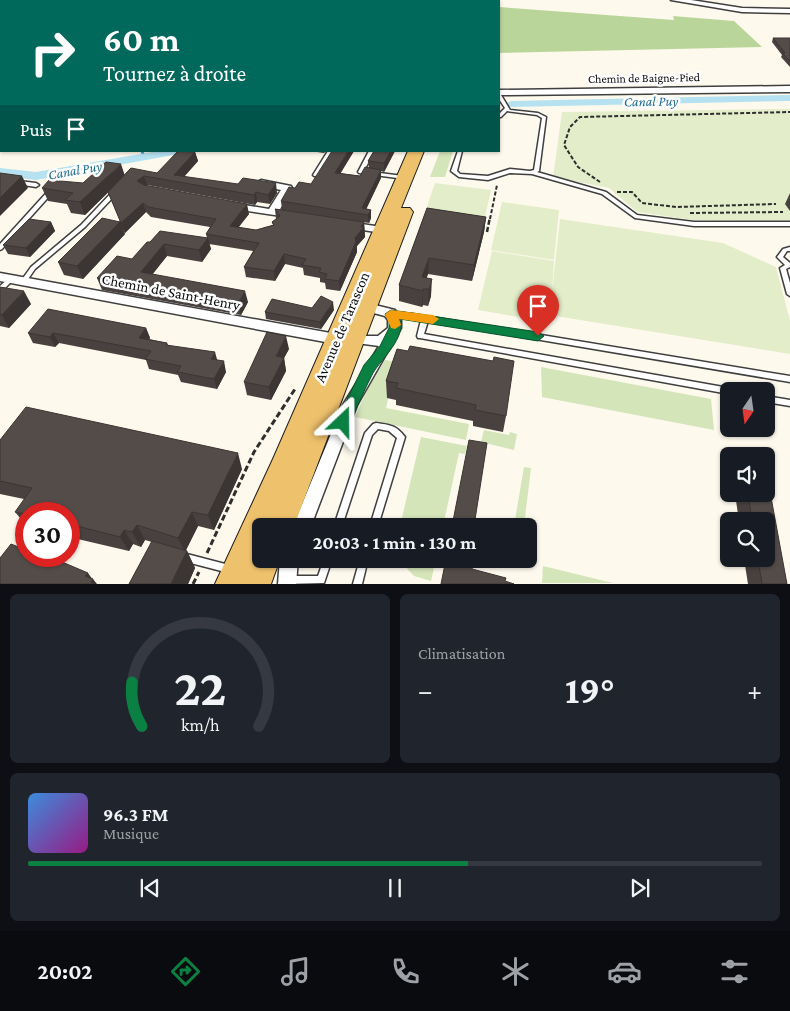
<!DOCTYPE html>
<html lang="fr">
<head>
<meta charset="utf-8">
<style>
  body { margin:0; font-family:"Crimson Pro",serif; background:#20242c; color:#f1f3f6; height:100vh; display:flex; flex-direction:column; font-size:19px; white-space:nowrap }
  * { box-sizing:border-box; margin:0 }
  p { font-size:16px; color:#9ea1a6 }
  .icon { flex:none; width:28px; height:28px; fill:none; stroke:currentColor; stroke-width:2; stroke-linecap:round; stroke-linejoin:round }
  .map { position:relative; height:584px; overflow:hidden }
  .details { display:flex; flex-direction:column; gap:10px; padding:10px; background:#0d0f14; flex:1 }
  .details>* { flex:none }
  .hud { position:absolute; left:0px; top:0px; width:500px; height:152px; box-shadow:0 1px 4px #0004; background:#00695c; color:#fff; overflow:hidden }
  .needle { width:32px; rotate:193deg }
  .buttons { position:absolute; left:720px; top:382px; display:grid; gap:10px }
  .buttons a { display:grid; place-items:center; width:55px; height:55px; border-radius:8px; background:#171b24; box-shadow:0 1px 4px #0004; font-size:25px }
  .speed { position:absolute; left:15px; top:502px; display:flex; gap:10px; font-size:25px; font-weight:700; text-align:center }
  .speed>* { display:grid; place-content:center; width:65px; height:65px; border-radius:50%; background:#171b24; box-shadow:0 1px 4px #0004; line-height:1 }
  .speed .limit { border:8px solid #d22; background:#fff; color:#111 }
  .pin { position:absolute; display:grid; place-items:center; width:42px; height:42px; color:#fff; margin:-51px -21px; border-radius:50% 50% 50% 0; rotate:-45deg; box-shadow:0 0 5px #0007 }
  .pin .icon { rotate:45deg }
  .me { position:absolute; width:55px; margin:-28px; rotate:23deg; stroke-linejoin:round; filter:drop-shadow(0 0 4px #0008) }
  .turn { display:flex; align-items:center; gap:18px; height:105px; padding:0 20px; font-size:22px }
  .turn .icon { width:65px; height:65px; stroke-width:2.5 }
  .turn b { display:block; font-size:35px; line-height:42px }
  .then { display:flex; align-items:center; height:48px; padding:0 20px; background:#0003; gap:10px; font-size:19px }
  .big { font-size:38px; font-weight:700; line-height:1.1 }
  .details .tile { flex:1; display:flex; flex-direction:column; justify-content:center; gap:8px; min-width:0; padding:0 18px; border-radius:8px; background:#20242c }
  .details .dial { align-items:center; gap:0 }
  .dial svg { height:130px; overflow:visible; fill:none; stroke:#363941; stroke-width:7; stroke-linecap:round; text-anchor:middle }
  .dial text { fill:#f1f3f6; stroke:none }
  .song { display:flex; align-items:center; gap:15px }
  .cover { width:60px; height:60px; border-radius:8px; background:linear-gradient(135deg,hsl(210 70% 55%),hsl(310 70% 35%)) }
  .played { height:5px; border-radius:2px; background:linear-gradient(90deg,#0b8043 60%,#363941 60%) }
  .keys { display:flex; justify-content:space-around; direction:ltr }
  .heat { display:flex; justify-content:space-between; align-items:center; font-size:28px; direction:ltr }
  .details .tiles { flex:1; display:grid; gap:10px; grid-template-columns:1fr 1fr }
  .tile:last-child { grid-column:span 2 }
  .trip { position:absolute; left:252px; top:518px; width:285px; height:50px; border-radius:8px; background:#171b24; box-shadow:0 1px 4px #0004; font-weight:700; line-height:50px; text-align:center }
  .menu { display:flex; height:80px; justify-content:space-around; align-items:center; background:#090b0e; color:#9ea1a6 }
  .menu .icon { width:35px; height:35px }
  .menu .on { color:#0b8043 }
  .menu b { font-size:22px; color:#f1f3f6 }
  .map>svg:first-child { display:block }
</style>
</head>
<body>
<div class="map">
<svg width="790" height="584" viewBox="0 0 790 584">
  <rect width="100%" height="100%" fill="#fef9ed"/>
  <!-- green -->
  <g fill="#d4e5b9">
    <path d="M440 151H453L445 177H430Z"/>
    <path d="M385 360 397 362 386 408 469 424 466 440 355 417 367 390Z"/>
    <path d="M541 367 711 399 714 430 542 397Z"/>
    <path d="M484 430 509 435 510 432 517 434 514 450 481 442Z"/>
    <path d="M421 437 467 446 465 454 459 453 443 526H400Z"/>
    <path d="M524 467 531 468 524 526H514Z"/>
    <path d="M398 559H436L431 581 414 576Z"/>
    <path d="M543 566 613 583H542Z"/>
  </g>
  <!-- forest -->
  <path fill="#bad59a" d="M499 7 674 20 673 16 734 21 762 47 499 53Z"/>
  <!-- pitch -->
  <g fill="#e4edca">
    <path d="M790 109V221L692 220 637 212 609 188 553 177 562 112Z"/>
    <path d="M435 183 491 190 482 230 422 221Z"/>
    <path d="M502 202 559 210 554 260 491 250Z"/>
    <path d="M560 219 723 243 776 267 790 321V354L549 315 548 322 478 310 492 251 554 261 552 291Z"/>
  </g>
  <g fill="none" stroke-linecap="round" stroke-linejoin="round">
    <!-- stream-far1 -->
    <path stroke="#429cc2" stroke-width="2.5" d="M71 0 84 1"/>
    <!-- stream -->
    <path stroke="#429cc2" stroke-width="3" d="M142 151 144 157"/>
    <!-- canal -->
    <g fill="#b5e1f1" fill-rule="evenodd">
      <path d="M790 95V101L511 107 506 104 511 101Z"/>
      <path d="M158 151H185L179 154 36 180 0 176V168L36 172Z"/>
    </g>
    <!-- service casing -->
    <g stroke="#3f3f3f" stroke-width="3">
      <g id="service">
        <rect x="0" y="52" width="1" height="2"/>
        <path d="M499 95H501L510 110 538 113 546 117 539 171 537 172 606 192 637 215 694 222H790V226H694L635 218 602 194 532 174 510 173 488 180 459 177 451 171 458 151H462L457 171 460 174 488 176 510 169 530 171 534 170 542 118 537 115 507 111 501 117H499V114L505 108 499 99Z"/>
        <path d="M328 151H333L318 176H314L313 175Z"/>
        <path d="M369 151H374L364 171 403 176 406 178 405 179 359 173 358 172Z"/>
        <path d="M19 181 36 183 39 185 36 187 17 184V182Z"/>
        <path d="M51 189 53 190V192L2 249 0 250V244L49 190Z"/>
        <path d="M116 189 118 190V192L85 227 35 269 26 282H22L21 281 31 267 81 225 114 190Z"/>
        <path d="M790 247V251H787L783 257 790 263V267L786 269 790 283V296L787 294 780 268 785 265 777 257 783 249Z"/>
        <path d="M11 277 13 278 14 279 2 291 0 292V286L9 278Z"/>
        <path d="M390 312H392L413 314 790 376V382L428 321 424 334 729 388 732 389 733 391H729V394L420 338H418L417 336 421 320 392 316H390L389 314Z"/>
        <path d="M766 396 790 400V406L766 402Z"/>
        <path d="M376 423C390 425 396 425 405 437L378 526H370L397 438 389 431 378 429 372 435 342 526H334L365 433 373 424Z"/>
        <path d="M183 553 229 565 232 566 234 569 232 572 229 573 183 561 180 560 179 557 180 554Z"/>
        <path d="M324 559H332L324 583 285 584 284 581 286 578 289 576H318Z"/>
        <path d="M360 559H368L362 584H353Z"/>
      </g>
    </g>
    <!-- minor casing -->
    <g stroke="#3f3f3f" stroke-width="3">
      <g id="minor">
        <path d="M85 0H105V1H86Z"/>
        <path d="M790 86V92L499 95V90Z"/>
        <path d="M261 180 291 186 292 188 279 211 295 214 296 216 295 218 228 208 227 206 232 203 269 209 281 190 257 185 256 183Z"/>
        <path d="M348 222 382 227 388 230 382 233 344 227 342 225 344 223Z"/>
        <path d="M0 273 336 334 341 336 343 339 341 342 336 344 0 281Z"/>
        <path d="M367 303 395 310 401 320V328L357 405 311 526H293L343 405 379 346 349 342 347 339 349 336H378L388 328V320L385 316 362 310 361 307 362 304Z"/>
        <path d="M280 559H298L296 584H278Z"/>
      </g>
    </g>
    <!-- tertiary casing -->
    <g stroke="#3f3f3f" stroke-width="3">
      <path id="tertiary" d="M671 0H691L742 8 790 9V13L742 12Z"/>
    </g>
    <!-- primary casing -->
    <g stroke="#1d1d1d" stroke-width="2">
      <path id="primary" d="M408 151H424L401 208H410L413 212 294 526H261V559H280L271 584H215L273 459Z"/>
    </g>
    <!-- path-far2 -->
    <g stroke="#2e2e2e" stroke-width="2" stroke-dasharray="4 2" stroke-linecap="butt">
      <path d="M600 182 578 167 564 145 570 127 580 117 790 112"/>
      <path d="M617 192H632L642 203 676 207 776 204"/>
      <path d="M690 213 783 212"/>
      <path d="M490 219 497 185"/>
    </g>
    <!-- path-far1 -->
    <path stroke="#2e2e2e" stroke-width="2.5" stroke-dasharray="5 2.5" stroke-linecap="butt" d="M487 232 490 217"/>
    <!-- path -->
    <g stroke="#2e2e2e" stroke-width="3" stroke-dasharray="6 3" stroke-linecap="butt">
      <path d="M207 553 254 452 295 389"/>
      <path d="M193 584 199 572"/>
    </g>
    <!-- service -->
    <use href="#service" fill="#fff" fill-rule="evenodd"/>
    <!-- minor -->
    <use href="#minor" fill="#fff" fill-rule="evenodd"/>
    <!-- tertiary -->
    <use href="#tertiary" fill="#fff" fill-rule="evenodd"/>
    <!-- primary -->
    <use href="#primary" fill="#eec16c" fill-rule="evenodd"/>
  </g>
  <!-- wall -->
  <g fill="#48413f">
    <path d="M773 38H790V67L781 57 782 55 772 42Z"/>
    <path d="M317 151H326L324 153 317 152Z"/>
    <path d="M354 151 340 173 360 176 369 168 368 161 374 151H395L384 172 381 171V178L366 209 371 210V218L369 223 282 210 281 201 295 188 311 184Z"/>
    <path d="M195 152 198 161 184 177 277 193 270 204 257 202 255 205 147 185 146 186 249 214 238 227 256 230 273 225 272 222 276 219 275 209 364 222 365 237 357 246V252L340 291 326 289 325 283 320 282V278L304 275 303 268 285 264 275 281 246 277 244 267 253 251 209 244 211 249 202 262 167 256 152 274 248 302 241 315 102 290 97 278 132 259 150 242 207 238 206 234 210 227 151 217 146 212 125 233 122 228 125 234 83 279 64 275 58 262 120 221 108 192 85 215 71 213 67 204 48 201 42 188 83 183 124 175 157 173Z"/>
    <path d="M790 193V211L785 204Z"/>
    <path d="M427 208 486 217 484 232 472 281 428 274 426 278 431 296 428 306 423 305 422 307 399 301V285Z"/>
    <path d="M51 222 55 231 30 257 8 254 3 245Z"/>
    <path d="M0 287 31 304 9 328 0 326Z"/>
    <path d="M312 308 334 310 321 329 266 319 265 312Z"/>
    <path d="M146 328 150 338 149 339 167 343 168 345 217 360 226 372 217 389 181 382 178 375 149 369 146 360 59 343 55 347 33 343 28 333Z"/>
    <path d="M289 349 284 358 286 371 271 400 247 395 244 382Z"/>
    <path d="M397 349 506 416 503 432 473 426V421L396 405V400L387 398 386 381Z"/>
    <path d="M0 440 242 469 214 530 198 526 186 550 187 551 195 568 188 584H129L152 542 145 540 141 547 133 544 129 551 69 537V514L24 499 0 494Z"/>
    <path d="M741 449 764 456H736Z"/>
    <path d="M735 494H766L787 584H748L744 559H766V521H739Z"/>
    <path d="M15 512 26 514V525Z"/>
  </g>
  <!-- shaded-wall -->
  <g fill="#3b3533">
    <path d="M348 151H354L336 181 335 173Z"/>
    <path d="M391 151H395L384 172V163Z"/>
    <path d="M195 152 198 161 179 182 174 175Z"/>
    <path d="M121 164 125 176 85 215 80 202Z"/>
    <path d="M381 170V178L364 214 362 208Z"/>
    <path d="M22 176 28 188 0 216V198Z"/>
    <path d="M144 176 147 185 140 191 137 181Z"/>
    <path d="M276 183 277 193 270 204 268 195Z"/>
    <path d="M256 192 257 202 255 205 254 195Z"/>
    <path d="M143 203 146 212 125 233 121 223Z"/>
    <path d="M247 204 249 214 232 236 230 226Z"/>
    <path d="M371 210V218L369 223 368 215Z"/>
    <path d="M486 217 484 232 472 281 474 265Z"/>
    <path d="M51 222 55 231 30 257 26 248Z"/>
    <path d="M120 222 125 234 83 279 77 266Z"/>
    <path d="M364 222 365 237 357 246V252L340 291 339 281 355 238Z"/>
    <path d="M208 238 211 249 202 262 199 250Z"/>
    <path d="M164 244 167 256 145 284 141 272Z"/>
    <path d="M284 254 285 264 275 281 274 271Z"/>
    <path d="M429 258 428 274 422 291V277Z"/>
    <path d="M432 279 431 296 428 306 429 289Z"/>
    <path d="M423 289V305L422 307 423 291Z"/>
    <path d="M24 291 31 304 9 328 2 315Z"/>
    <path d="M245 291 248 302 241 315 238 303Z"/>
    <path d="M333 302 334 310 321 329 320 322Z"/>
    <path d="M146 328 150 338 143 348 139 338Z"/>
    <path d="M53 333 59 343 55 347 50 337Z"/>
    <path d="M286 336 289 349 284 358 286 371 271 400 269 387 276 356Z"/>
    <path d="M215 352 218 363 211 359Z"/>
    <path d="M224 361 226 372 217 389 214 379Z"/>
    <path d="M238 453 242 469 214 530 208 515Z"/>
    <path d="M192 512 198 526 185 552 178 538Z"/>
    <path d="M137 525 145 540 141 547 132 532Z"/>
    <path d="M124 530 133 544 129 551 120 537Z"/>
    <path d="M187 551 195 568 188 584H171Z"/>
    <path d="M88 573 93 580V579L97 584H90L85 576Z"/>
  </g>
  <!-- building -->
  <g fill="#544c49" stroke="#3b3533">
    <path d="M773 38H790V61L782 53H785Z"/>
    <path d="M178 151 195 152 174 175 238 184 243 178 276 183 268 195 256 192 254 195 144 176 137 181 144 185 247 204 230 226 256 230 274 225 272 222 280 216 275 209 364 222 361 227H364L355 238 356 242 339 281 325 279 327 274 319 272 321 268 302 265 306 259 284 254 274 271 244 267 259 243 206 234 216 219 148 207 143 203 121 223 108 192 131 168 157 173Z"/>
    <path d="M332 151H348L335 173 360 176 365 167 381 170 362 208 371 210 368 215 281 201 289 187 295 188 299 182 311 184Z"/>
    <path d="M374 151H391L384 163 368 161Z"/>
    <path d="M106 162 121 164 80 202 65 200 73 193 42 188 49 180 83 183Z"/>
    <path d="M0 173 22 176 0 198Z"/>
    <path d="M427 208 486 217 474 265 429 258 422 277 432 279 429 289H423V291L399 285Z"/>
    <path d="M102 218 120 222 77 266 58 262Z"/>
    <path d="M29 219 51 222 26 248 3 245Z"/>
    <path d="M160 231 208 238 199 250 164 244 141 272 245 291 238 303 97 278 117 256 132 259 147 242H150Z"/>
    <path d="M0 287 24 291 2 315 0 314Z"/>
    <path d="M321 296 333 302 320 322 265 312 272 299 312 308Z"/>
    <path d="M48 309 146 328 139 338 167 343 166 345 215 352 211 359 224 361 214 379 177 372 181 366 145 359 151 351 53 333 50 337 28 333Z"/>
    <path d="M267 332 286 336 276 356 284 358 269 387 244 382Z"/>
    <path d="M410 346 493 361 494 357 514 361 506 416 475 410 476 405 396 388 398 383 386 381 397 349 408 351Z"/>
    <path d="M26 407 238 453 208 515 192 512 178 538 137 525 132 532 124 530 120 537 69 524V514H26L15 512 32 488 0 481V440Z"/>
    <path d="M469 440 487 443 474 526H452Z"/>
    <path d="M741 449 763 453 764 456H742Z"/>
    <path d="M766 470 787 584H762L758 559H766V521H752L748 494H766Z"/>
    <path d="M152 541 187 551 171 584H129Z"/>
    <path d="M11 544 26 550V556H48L88 573 85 576 93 579 91 582 95 584H0V558Z"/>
    <path d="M446 559H474L472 569 506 578 505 581 514 584H441Z"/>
  </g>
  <!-- route -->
  <path fill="#0b8043" stroke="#07532c" d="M391 310 538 332 544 336 538 341 400 319C406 338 382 358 373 373 364 390 357 408 348 426H338L336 422 364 365 380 346 389 328V321L385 314Z"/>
  <!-- slow -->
  <path fill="#f59e0b" d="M391 310 433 315 439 319 433 324 399 319 401 325 395 329 391 328 385 314Z"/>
  <g text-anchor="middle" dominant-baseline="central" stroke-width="5" stroke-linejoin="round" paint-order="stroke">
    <!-- far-street labels -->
    <g font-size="12" fill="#0c0c0c" stroke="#fff">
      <text transform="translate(644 78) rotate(-1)">Chemin de Baigne-Pied</text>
    </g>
    <!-- far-water labels -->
    <g font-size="14" font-style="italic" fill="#1f6d94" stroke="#fff">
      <text transform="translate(651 101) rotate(-1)">Canal Puy</text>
      <text transform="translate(75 170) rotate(-10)">Canal Puy</text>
    </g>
    <!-- street labels -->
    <g font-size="15" fill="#0c0c0c" stroke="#fff">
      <text transform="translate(171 292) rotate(11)">Chemin de Saint-Henry</text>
      <text transform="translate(342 327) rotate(-67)">Avenue de Tarascon</text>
    </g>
  </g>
</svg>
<div class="buttons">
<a><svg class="needle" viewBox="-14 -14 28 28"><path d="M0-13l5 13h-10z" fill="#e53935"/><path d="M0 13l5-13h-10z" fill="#9ea1a6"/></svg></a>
<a><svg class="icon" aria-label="sound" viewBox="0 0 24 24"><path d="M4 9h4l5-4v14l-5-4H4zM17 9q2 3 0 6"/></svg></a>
<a><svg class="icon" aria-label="search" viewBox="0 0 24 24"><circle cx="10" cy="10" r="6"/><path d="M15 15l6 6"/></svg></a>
</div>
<div class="speed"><div class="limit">30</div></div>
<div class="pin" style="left:538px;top:336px;background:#d93025"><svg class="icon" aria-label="arrive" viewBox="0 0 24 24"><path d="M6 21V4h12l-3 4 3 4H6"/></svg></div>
<svg class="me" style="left:343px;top:422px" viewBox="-20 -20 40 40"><path d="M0-17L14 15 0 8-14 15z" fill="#0b8043" stroke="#fff" stroke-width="4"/></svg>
<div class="trip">20:03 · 1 min · 130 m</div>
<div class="hud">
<div class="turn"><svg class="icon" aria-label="right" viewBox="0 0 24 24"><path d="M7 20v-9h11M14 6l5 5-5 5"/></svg><div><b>60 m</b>Tournez à droite</div></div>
<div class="then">Puis<svg class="icon" aria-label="arrive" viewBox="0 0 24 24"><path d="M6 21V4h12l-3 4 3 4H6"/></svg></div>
</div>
</div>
<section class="details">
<div class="tiles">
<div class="tile dial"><svg viewBox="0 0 100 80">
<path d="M14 69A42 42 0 1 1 86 69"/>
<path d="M14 69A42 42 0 0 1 8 42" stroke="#0b8043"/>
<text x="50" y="56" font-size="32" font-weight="700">22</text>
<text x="50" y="72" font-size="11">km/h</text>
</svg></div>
<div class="tile"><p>Climatisation</p>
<div class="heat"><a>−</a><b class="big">19°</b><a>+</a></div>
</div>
<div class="tile">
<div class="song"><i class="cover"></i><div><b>96.3 FM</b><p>Musique</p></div></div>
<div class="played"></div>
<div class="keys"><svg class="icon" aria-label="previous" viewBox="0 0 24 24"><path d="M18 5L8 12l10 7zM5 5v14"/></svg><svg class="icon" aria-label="pause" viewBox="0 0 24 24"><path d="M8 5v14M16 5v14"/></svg><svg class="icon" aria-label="next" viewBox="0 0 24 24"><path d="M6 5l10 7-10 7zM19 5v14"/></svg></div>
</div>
</div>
</section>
<nav class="menu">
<b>20:02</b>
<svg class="icon on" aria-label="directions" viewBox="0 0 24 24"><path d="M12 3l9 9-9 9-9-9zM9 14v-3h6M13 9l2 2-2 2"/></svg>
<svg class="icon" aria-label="music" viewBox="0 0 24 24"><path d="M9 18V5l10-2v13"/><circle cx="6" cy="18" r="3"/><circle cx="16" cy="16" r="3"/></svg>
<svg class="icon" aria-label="phone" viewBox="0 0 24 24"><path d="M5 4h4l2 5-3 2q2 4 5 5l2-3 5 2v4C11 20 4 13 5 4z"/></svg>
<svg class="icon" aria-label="climate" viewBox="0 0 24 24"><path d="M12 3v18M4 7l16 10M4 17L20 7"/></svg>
<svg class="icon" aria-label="car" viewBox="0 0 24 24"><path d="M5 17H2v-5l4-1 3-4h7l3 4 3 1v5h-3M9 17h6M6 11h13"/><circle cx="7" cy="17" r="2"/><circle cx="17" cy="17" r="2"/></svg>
<svg class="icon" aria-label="filters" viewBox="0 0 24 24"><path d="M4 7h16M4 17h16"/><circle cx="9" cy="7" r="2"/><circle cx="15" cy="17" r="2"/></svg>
</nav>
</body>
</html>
